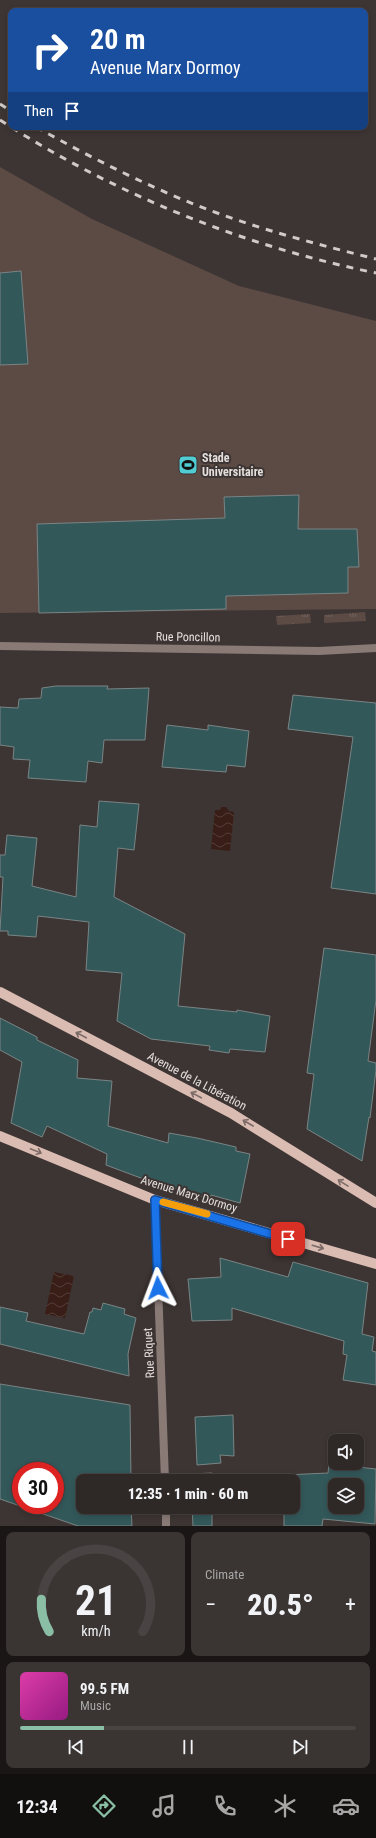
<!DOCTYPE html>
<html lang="en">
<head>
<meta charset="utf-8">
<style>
  body { margin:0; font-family:"Roboto Condensed",sans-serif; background:#3a3432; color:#f1f3f6; height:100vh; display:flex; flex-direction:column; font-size:15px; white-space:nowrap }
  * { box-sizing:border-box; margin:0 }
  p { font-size:13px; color:#a7a6a7 }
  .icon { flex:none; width:22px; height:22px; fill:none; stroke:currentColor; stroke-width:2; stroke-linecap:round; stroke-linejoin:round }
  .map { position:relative; height:1526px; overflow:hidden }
  .side { display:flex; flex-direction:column; gap:6px; padding:6px; background:#191615; flex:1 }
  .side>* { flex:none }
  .guide { position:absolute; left:8px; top:8px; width:360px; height:122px; border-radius:8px; box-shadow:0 2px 6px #0003,0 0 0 1px #494443; background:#1a4fa0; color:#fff; overflow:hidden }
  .fabs { position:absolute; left:328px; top:1434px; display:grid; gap:8px }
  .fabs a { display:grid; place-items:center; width:36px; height:36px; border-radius:8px; background:#2e2826; box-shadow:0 2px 6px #0003,0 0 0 1px #494443; font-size:20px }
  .speed { position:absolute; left:12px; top:1462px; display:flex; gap:8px; font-size:20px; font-weight:700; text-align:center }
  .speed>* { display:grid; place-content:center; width:52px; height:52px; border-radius:50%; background:#2e2826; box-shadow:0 2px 6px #0003,0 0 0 1px #494443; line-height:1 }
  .speed .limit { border:6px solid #d22; background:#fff; color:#111 }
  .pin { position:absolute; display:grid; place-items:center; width:34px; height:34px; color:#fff; margin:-17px; border-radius:8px; box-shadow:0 2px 6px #0006 }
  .me { position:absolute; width:44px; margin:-22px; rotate:357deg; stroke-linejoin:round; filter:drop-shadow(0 0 3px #0008) }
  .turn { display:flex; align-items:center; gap:14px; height:84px; padding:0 16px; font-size:18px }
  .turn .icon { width:52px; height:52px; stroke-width:2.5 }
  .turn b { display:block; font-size:28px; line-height:34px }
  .then { display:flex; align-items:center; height:38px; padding:0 16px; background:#0003; gap:8px; font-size:15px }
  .big { font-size:30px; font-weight:800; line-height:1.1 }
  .side .widget { flex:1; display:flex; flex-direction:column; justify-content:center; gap:6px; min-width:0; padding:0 14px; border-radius:8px; background:#3a3432 }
  .side .dial { align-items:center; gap:0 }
  .dial svg { height:104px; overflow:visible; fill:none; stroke:#494443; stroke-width:7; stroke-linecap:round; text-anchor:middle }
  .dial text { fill:#f1f3f6; stroke:none }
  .song { display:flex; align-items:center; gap:12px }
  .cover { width:48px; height:48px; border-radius:6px; background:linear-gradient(135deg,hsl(320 70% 55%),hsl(310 70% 35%)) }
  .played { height:4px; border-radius:2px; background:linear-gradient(90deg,#8abfa5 25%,#494443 25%) }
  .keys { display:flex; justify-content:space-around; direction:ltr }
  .heat { display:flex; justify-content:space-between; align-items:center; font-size:22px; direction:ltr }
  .side .tiles { flex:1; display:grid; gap:6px; grid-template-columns:1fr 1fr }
  .widget:last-child { grid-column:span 2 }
  .trip { position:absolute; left:76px; top:1474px; width:224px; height:40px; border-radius:8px; background:#2e2826; box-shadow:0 2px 6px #0003,0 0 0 1px #494443; font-weight:800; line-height:40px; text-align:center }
  .menu { display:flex; height:64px; justify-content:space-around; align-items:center; background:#12100f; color:#a7a6a7 }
  .menu .icon { width:28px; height:28px }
  .menu .on { color:#8abfa5 }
  .menu b { font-size:18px; color:#f1f3f6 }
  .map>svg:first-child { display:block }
</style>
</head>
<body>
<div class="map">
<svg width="376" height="1526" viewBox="0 0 376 1526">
  <defs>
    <pattern id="grass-tufts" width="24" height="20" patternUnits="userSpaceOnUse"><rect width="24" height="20" fill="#5c4a45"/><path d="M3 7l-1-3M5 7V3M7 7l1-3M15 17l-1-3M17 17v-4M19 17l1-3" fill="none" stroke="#73645f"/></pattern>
    <pattern id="water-waves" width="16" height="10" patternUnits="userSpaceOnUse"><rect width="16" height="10" fill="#381e17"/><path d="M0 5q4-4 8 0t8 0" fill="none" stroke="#553e38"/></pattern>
  </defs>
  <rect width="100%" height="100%" fill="#3d3533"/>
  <!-- grass -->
  <g fill="url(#grass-tufts)">
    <path d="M365 612 366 621 324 623V615Z"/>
    <path d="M310 614 311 623 277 625 276 616Z"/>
  </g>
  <!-- park -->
  <path fill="#5c4a45" d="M0 167 92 219 239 286 376 321V609L0 613Z"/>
  <!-- water -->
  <g fill="url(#water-waves)">
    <path d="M221 807H226L229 811 234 812 230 851 211 849 215 810H220Z"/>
    <path d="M54 1272 74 1276 65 1318 45 1314Z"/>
  </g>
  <!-- building -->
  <g fill="#33585a" stroke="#7a8484" fill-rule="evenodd">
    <path d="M21 271 28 364 0 365V273Z"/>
    <path d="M299 495 298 529H357L359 567H348V593L226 596V609L39 613 37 524 225 518 224 497Z"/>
    <path d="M56 686H108L107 689 149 688 145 740H104L102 763 88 761 86 782 28 778 30 760 13 759 14 747 0 745V707L18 708 19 699 41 698 42 688Z"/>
    <path d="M293 695 376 703V894L331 888 353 737 288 729Z"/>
    <path d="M167 725 208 730V725L249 731 245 767 227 765 226 772 162 767Z"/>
    <path d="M99 801 139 804 134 850 118 848 114 897 185 934 178 1006 237 1012V1010L270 1016 265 1052 230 1049 229 1053 209 1050 210 1046 151 1039 117 1021 122 973 86 970 89 922 38 916 36 937 8 935V931H0L3 877H0V855H5L7 835 37 838 32 886 76 897 80 825 97 827Z"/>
    <path d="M324 948 376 955V1000L368 1061 376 1063V1070L370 1118 369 1117 362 1161 307 1129 314 1074 307 1073Z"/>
    <path d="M0 1018 37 1037V1040L78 1060 77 1078 112 1081 108 1126 168 1143 169 1133 197 1138 236 1147V1151L250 1154 240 1203 211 1195 210 1199 138 1177 106 1165 107 1154 47 1126 42 1137 11 1123 22 1062 0 1050Z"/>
    <path d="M220 1258 288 1277 293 1262 368 1283 362 1334 374 1337 372 1351 376 1352V1385L343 1380 347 1355 343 1354 344 1341 232 1308V1320L192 1321 188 1279 221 1277Z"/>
    <path d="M103 1303 125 1309 124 1314 136 1318 128 1354 129 1376 0 1344V1307L28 1313 26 1321 84 1334 90 1312H92L93 1308 101 1310Z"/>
    <path d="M0 1384 130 1405 131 1481H83V1507H131L132 1526H78L0 1499ZM21 1471H55V1505H21Z"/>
    <path d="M233 1415 234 1456 220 1455 221 1463 197 1465 195 1417Z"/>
    <path d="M329 1464 376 1469 375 1524 323 1519 322 1526H284V1507H293V1481H284V1475L328 1473ZM335 1485H357V1507H335Z"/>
    <path d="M212 1473V1481H191V1474Z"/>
    <path d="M192 1507H212V1526H193Z"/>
  </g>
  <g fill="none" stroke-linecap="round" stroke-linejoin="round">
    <!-- street -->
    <g stroke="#897a76" stroke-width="8">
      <path d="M0 646 319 651 376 648"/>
      <path d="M155 1200 165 1481"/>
      <path d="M166 1507V1526"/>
    </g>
    <!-- primary -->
    <g stroke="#dabcb3" stroke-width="10">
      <path d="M0 992 231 1113 376 1203"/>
      <path d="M0 1136 155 1200 376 1264"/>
    </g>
    <!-- rail -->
    <g stroke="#d0cbc9" stroke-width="3" stroke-dasharray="7 7" stroke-linecap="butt">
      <path d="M0 104 11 111"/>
      <path d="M0 120C114 194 243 246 376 273"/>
      <path d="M36 127C88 156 141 183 196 205 254 228 316 244 376 259"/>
    </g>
  </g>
  <!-- one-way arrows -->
  <defs><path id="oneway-shaft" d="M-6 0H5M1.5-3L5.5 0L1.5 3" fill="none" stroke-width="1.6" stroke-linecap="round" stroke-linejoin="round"/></defs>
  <g stroke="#7c6b66">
    <use href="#oneway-shaft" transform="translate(81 1035) rotate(-152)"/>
    <use href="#oneway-shaft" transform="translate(196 1095) rotate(-152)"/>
    <use href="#oneway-shaft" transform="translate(248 1123) rotate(-150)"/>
    <use href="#oneway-shaft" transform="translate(36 1151) rotate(22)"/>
    <use href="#oneway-shaft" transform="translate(343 1183) rotate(-148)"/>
    <use href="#oneway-shaft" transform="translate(318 1247) rotate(16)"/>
  </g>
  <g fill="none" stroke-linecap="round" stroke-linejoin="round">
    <!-- route casing -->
    <g stroke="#114b97" stroke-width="10">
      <path id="route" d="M158 1288 155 1200 288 1239"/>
    </g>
    <!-- route -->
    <use href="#route" stroke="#1a73e8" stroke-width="7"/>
    <!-- slow -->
    <path stroke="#f59e0b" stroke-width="7" d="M163 1202 207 1214"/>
  </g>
  <!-- icons -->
  <defs>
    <g id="stadium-square" transform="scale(1)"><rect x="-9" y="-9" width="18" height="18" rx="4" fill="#51ccd2" stroke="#3d3533"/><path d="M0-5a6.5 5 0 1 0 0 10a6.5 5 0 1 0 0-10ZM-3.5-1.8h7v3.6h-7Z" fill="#111"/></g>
  </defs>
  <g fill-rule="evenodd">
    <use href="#stadium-square" x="188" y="465"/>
  </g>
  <g text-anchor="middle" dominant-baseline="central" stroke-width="4" stroke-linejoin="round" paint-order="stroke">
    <!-- poi labels -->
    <g font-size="12" font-weight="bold" fill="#e4dfdd" stroke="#3d3533" text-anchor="start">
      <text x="202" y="458">Stade<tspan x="202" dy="14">Universitaire</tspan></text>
    </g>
    <!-- street labels -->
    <g font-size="12" fill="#e4dfdd" stroke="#3d3533">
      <text transform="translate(188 637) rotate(1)">Rue Poncillon</text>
      <text transform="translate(197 1081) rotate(28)">Avenue de la Libération</text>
      <text transform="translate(189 1194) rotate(17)">Avenue Marx Dormoy</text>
      <text transform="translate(149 1353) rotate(-93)">Rue Riquet</text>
    </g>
  </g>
</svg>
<div class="fabs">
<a><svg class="icon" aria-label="sound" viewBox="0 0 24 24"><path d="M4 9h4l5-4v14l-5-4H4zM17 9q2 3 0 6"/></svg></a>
<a><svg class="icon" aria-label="layers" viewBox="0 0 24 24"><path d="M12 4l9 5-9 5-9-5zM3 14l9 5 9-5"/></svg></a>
</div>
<div class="speed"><div class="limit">30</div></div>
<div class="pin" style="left:288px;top:1239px;background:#d93025"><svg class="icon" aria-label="arrive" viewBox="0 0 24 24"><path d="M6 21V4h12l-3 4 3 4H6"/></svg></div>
<svg class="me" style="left:158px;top:1288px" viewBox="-20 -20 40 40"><path d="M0-17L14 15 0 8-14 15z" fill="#1a73e8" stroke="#fff" stroke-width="4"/></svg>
<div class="trip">12:35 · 1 min · 60 m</div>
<div class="guide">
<div class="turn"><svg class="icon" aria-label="right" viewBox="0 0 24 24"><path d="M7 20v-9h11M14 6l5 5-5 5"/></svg><div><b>20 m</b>Avenue Marx Dormoy</div></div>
<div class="then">Then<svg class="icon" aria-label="arrive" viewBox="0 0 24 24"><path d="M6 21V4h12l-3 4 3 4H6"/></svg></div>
</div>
</div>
<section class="side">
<div class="tiles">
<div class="widget dial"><svg viewBox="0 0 100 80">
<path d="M14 69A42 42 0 1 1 86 69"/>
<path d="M14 69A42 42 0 0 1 8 44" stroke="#8abfa5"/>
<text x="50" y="56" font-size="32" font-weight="700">21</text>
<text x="50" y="72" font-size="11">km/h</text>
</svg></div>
<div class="widget"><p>Climate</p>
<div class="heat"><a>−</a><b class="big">20.5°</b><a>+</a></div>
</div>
<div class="widget">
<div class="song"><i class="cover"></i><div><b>99.5 FM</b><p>Music</p></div></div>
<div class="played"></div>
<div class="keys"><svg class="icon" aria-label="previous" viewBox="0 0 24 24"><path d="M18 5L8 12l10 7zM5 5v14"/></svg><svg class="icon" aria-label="pause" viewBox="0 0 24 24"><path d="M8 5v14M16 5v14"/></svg><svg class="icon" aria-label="next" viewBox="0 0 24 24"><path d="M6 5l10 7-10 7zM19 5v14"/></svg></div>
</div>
</div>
</section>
<nav class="menu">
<b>12:34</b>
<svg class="icon on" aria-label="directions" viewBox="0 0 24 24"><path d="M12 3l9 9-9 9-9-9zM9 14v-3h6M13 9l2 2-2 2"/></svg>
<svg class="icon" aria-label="music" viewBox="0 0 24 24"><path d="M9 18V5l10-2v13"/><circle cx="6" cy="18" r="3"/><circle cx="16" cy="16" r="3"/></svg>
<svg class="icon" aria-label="phone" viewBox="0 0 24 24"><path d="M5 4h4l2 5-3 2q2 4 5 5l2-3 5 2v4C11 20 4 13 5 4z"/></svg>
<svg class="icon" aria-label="climate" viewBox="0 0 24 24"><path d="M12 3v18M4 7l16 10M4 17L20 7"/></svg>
<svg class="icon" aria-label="car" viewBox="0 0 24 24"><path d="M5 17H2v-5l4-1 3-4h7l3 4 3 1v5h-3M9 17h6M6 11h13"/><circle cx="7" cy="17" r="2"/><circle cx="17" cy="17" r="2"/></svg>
</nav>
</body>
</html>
